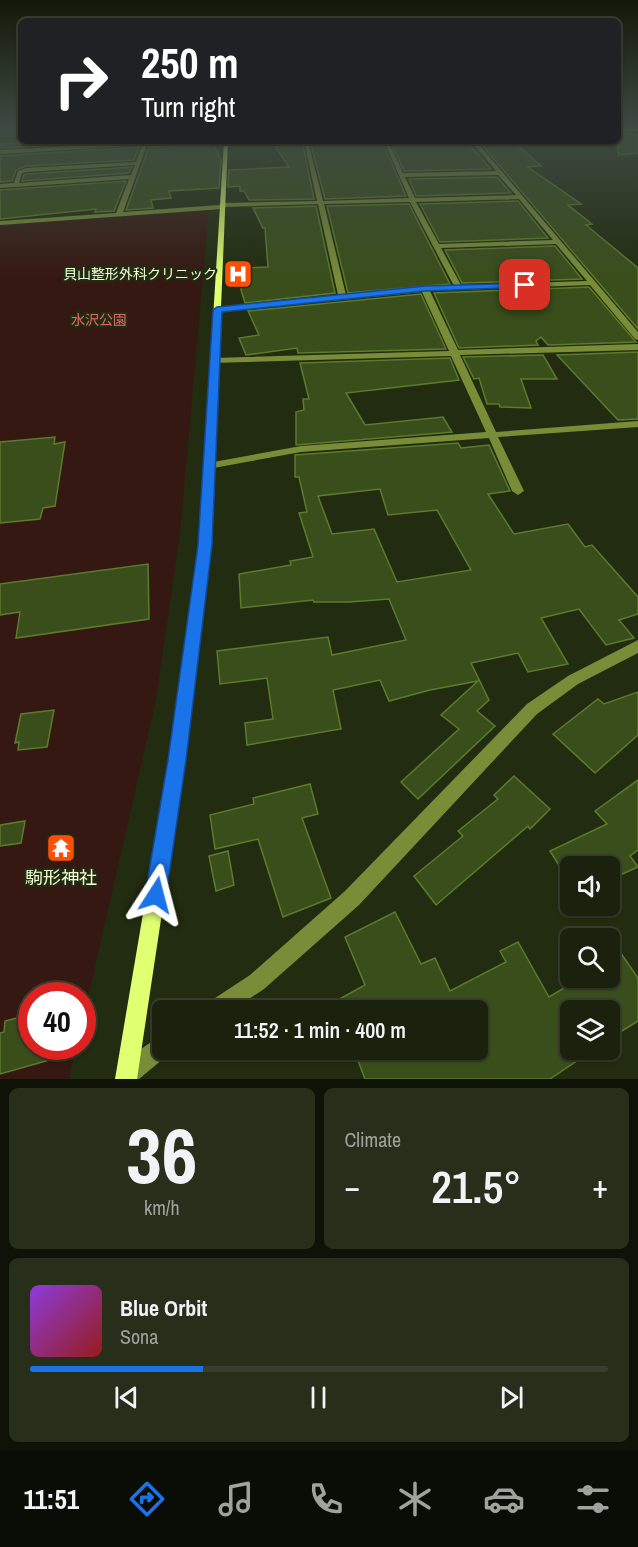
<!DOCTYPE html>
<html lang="en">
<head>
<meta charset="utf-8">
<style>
  body { margin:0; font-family:"Archivo Narrow","Noto Sans JP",sans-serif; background:#272e1a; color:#f1f3f6; height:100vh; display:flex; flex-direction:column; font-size:22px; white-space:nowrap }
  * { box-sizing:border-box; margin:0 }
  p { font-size:20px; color:#9fa39d }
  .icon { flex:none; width:33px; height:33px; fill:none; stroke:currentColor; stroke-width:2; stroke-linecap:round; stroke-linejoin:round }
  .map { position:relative; height:1079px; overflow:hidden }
  .panel { display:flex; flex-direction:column; gap:9px; padding:9px; background:#0e1207; flex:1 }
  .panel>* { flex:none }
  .guide { position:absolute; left:18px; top:18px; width:603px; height:126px; border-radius:9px; box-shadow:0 2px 4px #0004,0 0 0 2px #383e2d; background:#202124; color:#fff; overflow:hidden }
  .fabs { position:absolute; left:560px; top:856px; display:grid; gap:12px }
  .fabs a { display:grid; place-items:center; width:60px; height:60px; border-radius:9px; background:#1a210c; box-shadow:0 2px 4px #0004,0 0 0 2px #383e2d; font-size:30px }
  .speed { position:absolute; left:18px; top:982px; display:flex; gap:12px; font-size:30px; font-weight:700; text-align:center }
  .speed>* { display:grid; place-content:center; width:78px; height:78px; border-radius:50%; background:#1a210c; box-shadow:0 2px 4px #0004,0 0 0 2px #383e2d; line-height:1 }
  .speed .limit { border:9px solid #d22; background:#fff; color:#111 }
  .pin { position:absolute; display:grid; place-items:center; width:51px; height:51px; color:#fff; margin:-26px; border-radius:12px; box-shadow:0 3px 9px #0006 }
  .me { position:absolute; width:66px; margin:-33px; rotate:9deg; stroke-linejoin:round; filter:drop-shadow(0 0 4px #0008) }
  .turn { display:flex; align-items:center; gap:21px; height:126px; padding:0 24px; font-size:27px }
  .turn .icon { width:78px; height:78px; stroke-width:2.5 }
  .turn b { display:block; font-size:42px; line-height:51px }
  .big { font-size:45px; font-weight:600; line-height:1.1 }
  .panel .tile { flex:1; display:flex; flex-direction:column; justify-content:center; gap:9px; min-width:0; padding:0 21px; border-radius:9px; background:#272e1a }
  .panel .dial { align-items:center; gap:0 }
  .dial b { font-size:78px; line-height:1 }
  .song { display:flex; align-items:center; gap:18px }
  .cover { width:72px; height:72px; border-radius:9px; background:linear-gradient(135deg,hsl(270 70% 55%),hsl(0 70% 35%)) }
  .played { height:6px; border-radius:3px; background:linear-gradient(90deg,#1a73e8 30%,#383e2d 30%) }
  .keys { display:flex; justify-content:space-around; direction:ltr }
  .heat { display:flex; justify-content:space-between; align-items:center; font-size:33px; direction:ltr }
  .panel .tiles { flex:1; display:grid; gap:9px; grid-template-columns:1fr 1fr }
  .tile:last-child { grid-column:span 2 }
  .trip { position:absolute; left:152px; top:1000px; width:336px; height:60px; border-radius:9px; background:#1a210c; box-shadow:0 2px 4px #0004,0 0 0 2px #383e2d; font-weight:600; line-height:60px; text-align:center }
  .dock { display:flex; height:96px; justify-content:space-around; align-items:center; background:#0a0d05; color:#9fa39d }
  .dock .icon { width:42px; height:42px }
  .dock .on { color:#1a73e8 }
  .dock b { font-size:27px; color:#f1f3f6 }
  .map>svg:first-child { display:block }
</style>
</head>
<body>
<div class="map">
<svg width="638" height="1079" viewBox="0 0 638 1079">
  <rect width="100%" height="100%" fill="#222c10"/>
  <!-- green -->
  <path fill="#361812" d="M209 210 180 533 156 700 83 1019 82 996H32V1047H76L69 1079H0V226Z"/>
  <!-- building -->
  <g fill="#3a4e1b" stroke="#5c7b2c" stroke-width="1.5" fill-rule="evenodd">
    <path d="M618 133 638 135V153L618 155Z"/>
    <path d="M52 141H125L0 148V144Z"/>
    <path d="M284 141H302L314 199 249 200 244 191H240V186L228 187 229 170 289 167 275 146 287 145Z"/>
    <path d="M310 141H329L332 144 382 141 406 196 325 199Z"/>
    <path d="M390 141 467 142 491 169 404 171Z"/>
    <path d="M213 143 221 160 219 188 169 191 171 198 151 200 153 208 126 210 149 147Z"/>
    <path d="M482 145H517L541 166 528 167 581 204 568 205 592 224 586 225 638 268V329Z"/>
    <path d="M139 147 134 160 26 166 16 170 12 181 0 182V156Z"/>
    <path d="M132 167 129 173 22 181 24 175 27 174Z"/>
    <path d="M497 177 511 193 416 196 409 179Z"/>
    <path d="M126 181 114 211 95 212 96 209 0 219V190Z"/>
    <path d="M518 201 548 238 440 242 420 204Z"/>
    <path d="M409 204 450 284 348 293 327 206Z"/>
    <path d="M316 206 335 293 245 303 241 290 242 268 268 267 265 228H263L253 208Z"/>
    <path d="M555 246 582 279 462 283 445 250Z"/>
    <path d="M589 287 636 342 548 345 541 337 536 341 538 345 459 348 434 293Z"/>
    <path d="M421 294 446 349 298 353 297 348 246 355 239 338 259 335 248 311Z"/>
    <path d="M638 352V419L618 420 557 355Z"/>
    <path d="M543 355 557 379H521L531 408 500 407 499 404H487L479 378 474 379 463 357Z"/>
    <path d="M450 358 459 380 346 393 365 425 443 417 452 432 296 445V412L304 410 303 399H309L300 363Z"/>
    <path d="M55 437 54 444 65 442 55 506 43 508 40 519 0 523V442Z"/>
    <path d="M458 443 461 448 489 445 510 491 488 494 514 534 568 524 585 547 592 545 638 597V614L619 620 634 638 606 645 579 609 541 618 568 664 528 672 518 653 471 663 489 700 477 711 495 726 418 799 401 782 459 729 441 715 478 681 430 690 389 701 380 680 333 690 341 729 247 745 245 723 273 719 267 678 220 684 217 651 328 637 332 655 406 640 389 599 349 602H314L313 600 241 608 239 574 291 565 290 561 313 557 299 513 307 512 299 477H295V455ZM380 489 388 515 437 510 471 570 397 582 374 529 332 534 318 496Z"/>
    <path d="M148 564 149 619 16 638 20 612 0 615V584Z"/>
    <path d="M638 692V735L595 773 553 734 598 699 604 704Z"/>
    <path d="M54 710 47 747 18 750 19 742 15 743 21 714Z"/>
    <path d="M514 776 550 809 530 829 528 826 436 905 414 876 463 836 458 831 498 799 494 795Z"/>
    <path d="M638 780V850L630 856 638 867 609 880V867H560L550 851 607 824 595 811Z"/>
    <path d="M310 784 318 814 302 818 331 898 283 917 258 839 215 849 210 815 254 804 253 798Z"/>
    <path d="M25 821 21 843 0 846V825Z"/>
    <path d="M228 851 234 885 216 891 209 856Z"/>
    <path d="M395 912 421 964 435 958 450 991 506 962 500 951 518 942 549 997 581 978H609V936L638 978V1021L609 1039V1011H570V1050H593L550 1079H365L354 1050H477V1011H318L365 985 345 937Z"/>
    <path d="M32 1014V1047H78V1052L0 1074V1033L4 1032 5 1021Z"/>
  </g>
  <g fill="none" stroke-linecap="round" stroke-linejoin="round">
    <!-- street -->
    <g fill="#798d39" fill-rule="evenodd">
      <rect x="618" y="129" width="20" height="2"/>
      <path d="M167 141H194L147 145 123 212 219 205 222 203 317 201 304 141H308L323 201 409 198 384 141H388L403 173 496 171 471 141H476L638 332V340L635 339 590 285 430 291 458 350 638 344V350L460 355 496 432 638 421V427L498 437 524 491 518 495 512 491 489 438 301 452 208 469 204 468 203 466 204 464 208 463 301 446 486 432 451 356 211 363V359L214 358 449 351 422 292 214 312V308H217L338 295 318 204 225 207 222 209 0 225V221L116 213 129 179 0 188V184L14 183 18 171 26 168 136 162 142 145 0 154V150ZM135 165 131 175 19 183 22 173 27 172ZM498 175 516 195 415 198 405 177ZM519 199 553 240 439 244 416 202ZM410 202 454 286 346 295 324 204ZM556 244 587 281 461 285 441 248Z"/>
      <path d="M638 640V653L578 684 537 714 359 905 264 989 231 1011H203L206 1004 250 975 345 891 527 704 568 676Z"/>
      <path d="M162 1036V1050H171L169 1054 139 1079H119L117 1074C123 1061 149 1042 162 1036Z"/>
    </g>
    <!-- secondary -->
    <path fill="#e0ff71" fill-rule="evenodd" d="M224 141H228L211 545 185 760 137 1079H115L169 760 199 545Z"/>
  </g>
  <!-- sky -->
  <linearGradient id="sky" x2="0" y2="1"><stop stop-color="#131809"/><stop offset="0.46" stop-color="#3e4b42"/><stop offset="1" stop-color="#3e4b42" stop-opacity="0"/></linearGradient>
  <rect width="638" height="279" fill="url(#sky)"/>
  <!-- route -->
  <path fill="#1a73e8" stroke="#114b97" stroke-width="1.5" d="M525 283 529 285 528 287 425 291 222 312 212 545 186 760 166 895 163 902 156 906 148 902 145 895 168 760 198 545 213 310 217 307 425 286Z"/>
  <!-- icons -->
  <defs>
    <g id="hospital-square" transform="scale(1.5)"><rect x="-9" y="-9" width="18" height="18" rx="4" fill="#ff4f06" stroke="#222c10"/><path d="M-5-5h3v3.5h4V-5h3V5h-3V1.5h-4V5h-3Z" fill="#fff"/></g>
    <g id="temple-square" transform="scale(1.5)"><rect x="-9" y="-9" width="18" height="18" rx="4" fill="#ff4f06" stroke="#222c10"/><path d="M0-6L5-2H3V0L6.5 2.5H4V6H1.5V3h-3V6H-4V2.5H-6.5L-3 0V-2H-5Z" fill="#fff"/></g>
  </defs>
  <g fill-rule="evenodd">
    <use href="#hospital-square" x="238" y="274"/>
    <use href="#temple-square" x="61" y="848"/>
  </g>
  <g text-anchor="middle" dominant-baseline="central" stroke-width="4.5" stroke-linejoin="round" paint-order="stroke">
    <!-- far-poi labels -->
    <g font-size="14" fill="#f4ffda" stroke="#222c10" text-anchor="end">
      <text x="217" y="274">貝山整形外科クリニック</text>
    </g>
    <!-- far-park labels -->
    <g font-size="14" fill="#e7676f" stroke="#222c10">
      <text x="99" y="320">水沢公園</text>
    </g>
    <!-- near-poi labels -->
    <g font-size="18" fill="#f4ffda" stroke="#222c10">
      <text x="61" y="877">駒形神社</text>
    </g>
  </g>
</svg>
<div class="fabs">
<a><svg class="icon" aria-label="sound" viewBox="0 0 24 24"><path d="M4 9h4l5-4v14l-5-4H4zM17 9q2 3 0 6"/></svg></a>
<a><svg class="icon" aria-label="search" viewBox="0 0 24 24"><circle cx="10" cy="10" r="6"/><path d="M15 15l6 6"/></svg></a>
<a><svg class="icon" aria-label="layers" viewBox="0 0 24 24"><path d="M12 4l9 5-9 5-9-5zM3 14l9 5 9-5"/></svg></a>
</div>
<div class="speed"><div class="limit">40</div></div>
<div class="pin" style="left:525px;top:285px;background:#d93025"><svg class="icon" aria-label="arrive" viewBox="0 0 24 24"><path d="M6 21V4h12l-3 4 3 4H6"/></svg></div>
<svg class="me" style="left:156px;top:895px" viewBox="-20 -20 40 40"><path d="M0-17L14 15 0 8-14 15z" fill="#1a73e8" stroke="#fff" stroke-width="4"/></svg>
<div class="trip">11:52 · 1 min · 400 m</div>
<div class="guide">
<div class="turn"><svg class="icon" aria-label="right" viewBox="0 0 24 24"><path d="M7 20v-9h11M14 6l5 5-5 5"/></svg><div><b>250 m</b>Turn right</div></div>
</div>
</div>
<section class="panel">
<div class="tiles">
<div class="tile dial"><b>36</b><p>km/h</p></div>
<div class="tile"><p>Climate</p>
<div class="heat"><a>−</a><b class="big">21.5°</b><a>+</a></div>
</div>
<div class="tile">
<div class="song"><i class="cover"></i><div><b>Blue Orbit</b><p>Sona</p></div></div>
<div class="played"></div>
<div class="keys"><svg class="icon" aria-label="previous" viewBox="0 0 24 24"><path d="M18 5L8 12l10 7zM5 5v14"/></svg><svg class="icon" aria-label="pause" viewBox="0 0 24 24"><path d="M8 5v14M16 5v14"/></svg><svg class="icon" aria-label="next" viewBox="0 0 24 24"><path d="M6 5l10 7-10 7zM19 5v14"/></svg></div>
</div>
</div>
</section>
<nav class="dock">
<b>11:51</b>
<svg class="icon on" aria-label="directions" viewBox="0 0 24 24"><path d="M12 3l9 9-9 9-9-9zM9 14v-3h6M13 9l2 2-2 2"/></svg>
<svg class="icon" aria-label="music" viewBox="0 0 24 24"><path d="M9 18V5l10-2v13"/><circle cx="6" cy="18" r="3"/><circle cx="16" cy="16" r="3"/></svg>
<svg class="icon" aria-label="phone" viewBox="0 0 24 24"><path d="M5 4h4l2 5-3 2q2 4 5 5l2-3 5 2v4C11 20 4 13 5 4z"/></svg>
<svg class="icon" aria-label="climate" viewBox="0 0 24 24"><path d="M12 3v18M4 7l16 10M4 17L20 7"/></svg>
<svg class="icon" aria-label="car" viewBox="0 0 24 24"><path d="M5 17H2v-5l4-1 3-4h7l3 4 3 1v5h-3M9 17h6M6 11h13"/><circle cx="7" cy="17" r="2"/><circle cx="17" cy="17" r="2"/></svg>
<svg class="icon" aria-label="filters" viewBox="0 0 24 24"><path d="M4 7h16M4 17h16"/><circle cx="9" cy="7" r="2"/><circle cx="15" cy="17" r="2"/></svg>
</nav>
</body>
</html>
